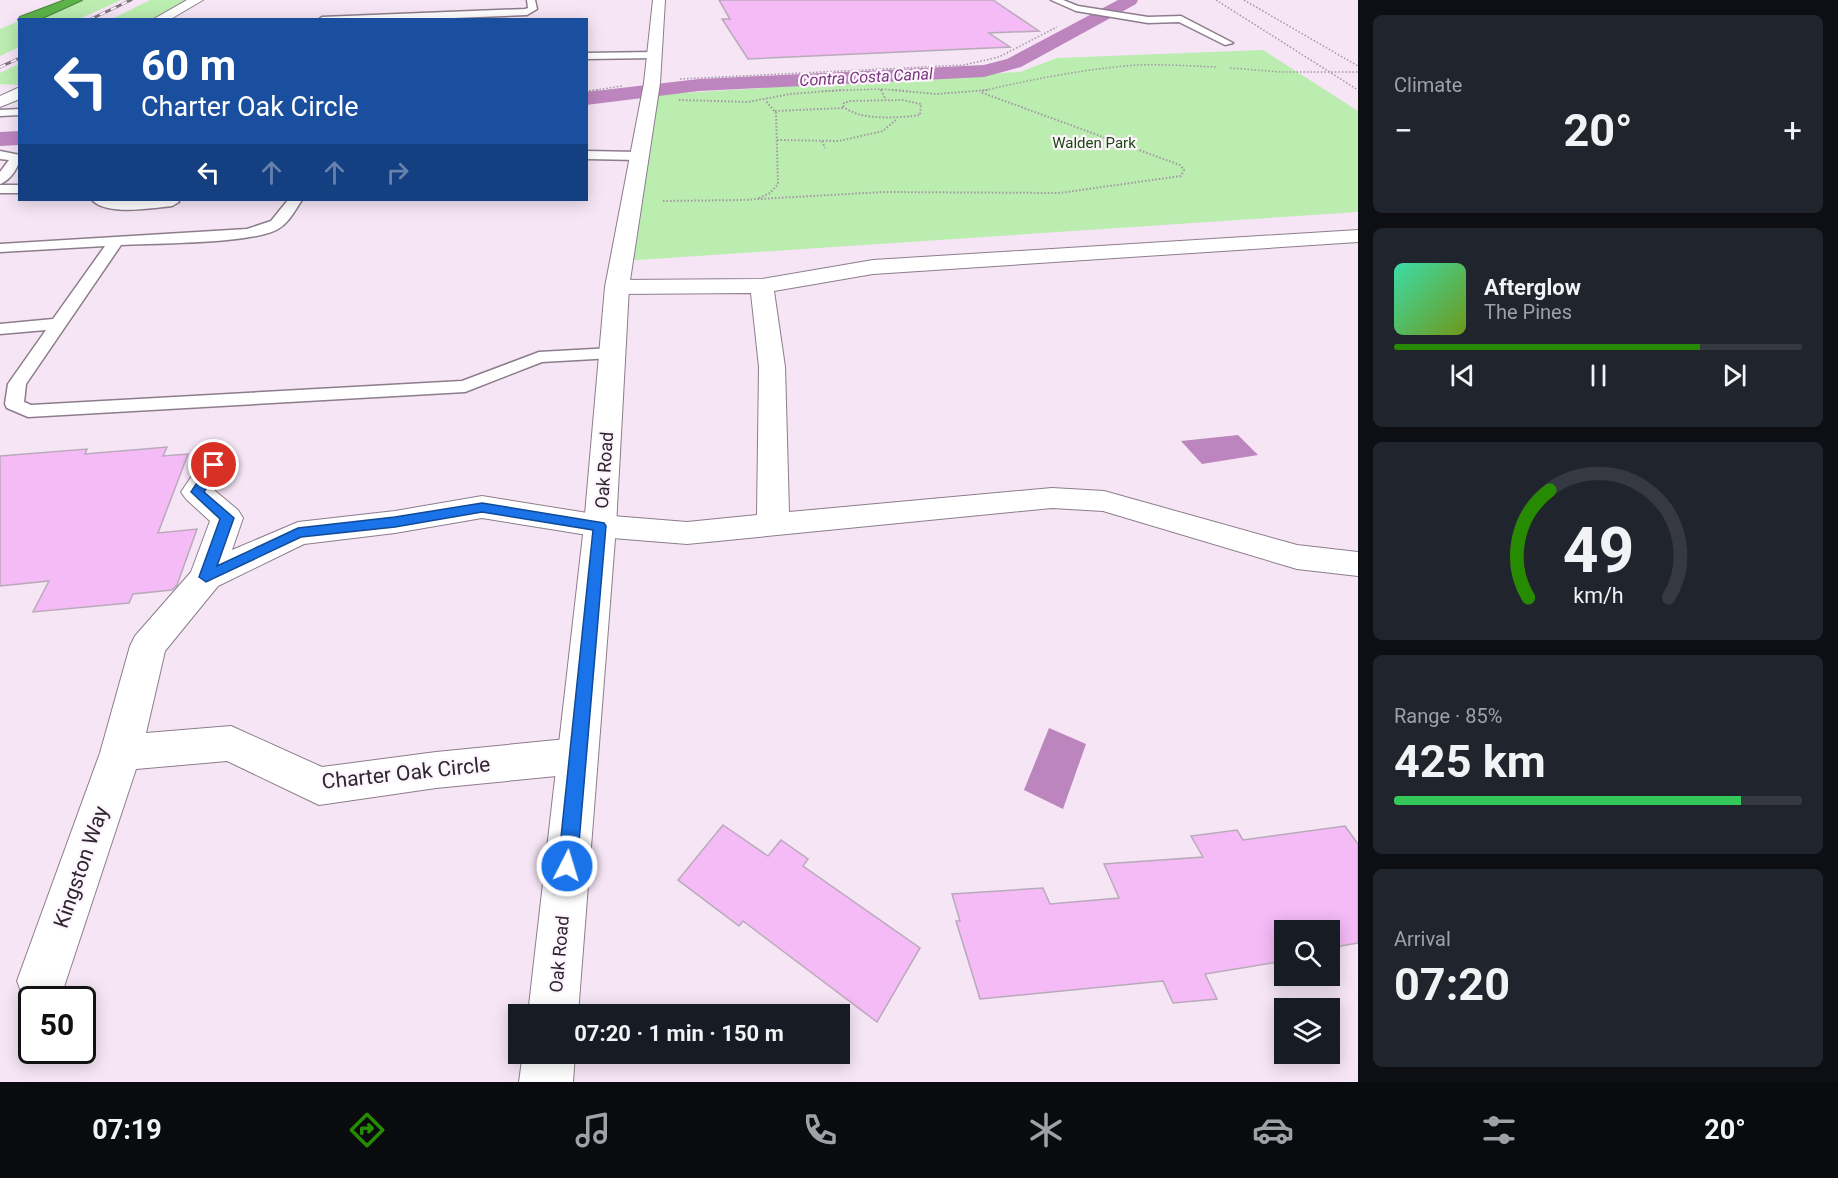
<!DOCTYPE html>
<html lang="en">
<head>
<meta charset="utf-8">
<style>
  body { margin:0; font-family:Roboto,sans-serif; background:#20242c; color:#f1f3f6; height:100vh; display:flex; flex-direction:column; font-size:22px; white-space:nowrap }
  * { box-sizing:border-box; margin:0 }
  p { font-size:20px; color:#9ea1a6 }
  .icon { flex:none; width:33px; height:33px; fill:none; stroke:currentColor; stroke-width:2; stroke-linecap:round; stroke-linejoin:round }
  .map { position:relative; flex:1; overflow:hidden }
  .panel { display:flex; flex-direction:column; gap:15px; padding:15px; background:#0d0f14; width:480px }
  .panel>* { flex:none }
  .hud { position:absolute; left:18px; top:18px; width:570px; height:183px; border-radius:0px; box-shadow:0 3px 15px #0003; background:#1a4fa0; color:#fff; overflow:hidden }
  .fabs { position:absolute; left:1274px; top:920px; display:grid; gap:12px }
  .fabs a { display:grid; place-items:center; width:66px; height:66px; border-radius:0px; background:#171b24; box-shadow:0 3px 15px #0003; font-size:30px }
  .speed { position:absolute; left:18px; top:986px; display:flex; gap:12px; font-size:30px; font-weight:700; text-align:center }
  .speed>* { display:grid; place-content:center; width:78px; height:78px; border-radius:50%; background:#171b24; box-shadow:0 3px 15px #0003; line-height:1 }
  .speed .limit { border:3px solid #111; border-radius:9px; background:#fff; color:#111 }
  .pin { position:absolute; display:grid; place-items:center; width:51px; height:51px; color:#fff; margin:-26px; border:3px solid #fff; border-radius:50%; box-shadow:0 2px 6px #0007 }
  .me { position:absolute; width:66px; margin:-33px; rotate:5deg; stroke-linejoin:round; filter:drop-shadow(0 0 4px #0008) }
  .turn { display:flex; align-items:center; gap:21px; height:126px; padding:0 24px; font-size:27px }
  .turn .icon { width:78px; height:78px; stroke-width:2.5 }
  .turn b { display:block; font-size:42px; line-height:51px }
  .lanes { display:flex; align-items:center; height:57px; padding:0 24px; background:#0003; justify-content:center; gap:30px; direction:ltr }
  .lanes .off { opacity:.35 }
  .big { font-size:45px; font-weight:700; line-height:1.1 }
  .panel .tile { flex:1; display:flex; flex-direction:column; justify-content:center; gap:9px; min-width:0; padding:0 21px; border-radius:9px; background:#20242c }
  .panel .dial { align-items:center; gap:0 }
  .dial svg { height:156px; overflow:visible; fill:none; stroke:#363941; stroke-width:7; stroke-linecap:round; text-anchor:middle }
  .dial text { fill:#f1f3f6; stroke:none }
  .song { display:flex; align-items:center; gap:18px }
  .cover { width:72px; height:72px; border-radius:9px; background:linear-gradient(135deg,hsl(160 70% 55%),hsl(80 70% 35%)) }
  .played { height:6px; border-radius:3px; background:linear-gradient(90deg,#268b00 75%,#363941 75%) }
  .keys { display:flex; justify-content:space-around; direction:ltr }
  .heat { display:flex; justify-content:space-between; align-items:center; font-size:33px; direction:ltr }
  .charge { height:9px; border-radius:4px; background:linear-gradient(90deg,#34c759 85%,#363941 0) }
  .trip { position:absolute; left:508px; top:1004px; width:342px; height:60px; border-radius:0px; background:#171b24; box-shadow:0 3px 15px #0003; font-weight:700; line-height:60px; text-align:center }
  .tab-bar { display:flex; height:96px; justify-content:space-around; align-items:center; background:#090b0e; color:#9ea1a6 }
  .tab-bar .icon { width:42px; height:42px }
  .tab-bar .active { color:#268b00 }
  .tab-bar b { font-size:27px; color:#f1f3f6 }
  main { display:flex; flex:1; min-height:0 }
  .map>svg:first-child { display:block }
</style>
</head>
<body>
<main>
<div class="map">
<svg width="1358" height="1082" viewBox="0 0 1358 1082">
  <rect width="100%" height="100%" fill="#f5e5f5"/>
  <!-- green -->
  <g fill="#bbecb0">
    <path d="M76 0H121L79 19 25 20Z"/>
    <path d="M150 0H197L158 19 110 20Z"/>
    <path d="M19 21V47L0 56V29Z"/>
    <path d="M1263 50 1358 111V212L622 261 650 95 1020 72 1057 58Z"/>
    <path d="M19 64V85L0 84V73Z"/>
  </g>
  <!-- water -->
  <g fill="#bc85be">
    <path d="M1238 435 1258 455 1202 464 1181 441Z"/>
    <path d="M1049 728 1086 744 1063 809 1024 790Z"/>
  </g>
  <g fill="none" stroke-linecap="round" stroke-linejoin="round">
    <!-- canal -->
    <g fill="#bc85be" fill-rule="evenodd">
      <path d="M1118 0H1138L1136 4 1021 67 984 77 699 91 586 105V92L699 79 984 65 1007 59Z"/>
      <path d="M20 131V145L0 146V132Z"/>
    </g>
  </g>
  <!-- building -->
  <g fill="#f4bbf6" stroke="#b9aaba" stroke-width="1.5">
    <path d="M719 0H993L1039 31 989 33 1010 47 748 59 722 19H730Z"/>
    <path d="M167 447 163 456 188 454 158 533 197 529 177 585 172 590 133 594 129 603 33 612 49 581 0 586V456L87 449 85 454Z"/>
    <path d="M723 825 768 856 781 840 808 859 803 866 920 948 877 1022 743 921 739 926 678 880Z"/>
    <path d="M1345 826 1358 844V943L1329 948V930H1284V961L1205 974 1217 999 1173 1003 1163 981 980 999 956 921H960L952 894 1043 888 1050 904 1119 898 1104 864 1203 857 1191 836 1237 830 1243 840Z"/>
  </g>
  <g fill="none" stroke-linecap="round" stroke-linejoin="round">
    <!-- service casing -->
    <g stroke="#8c7d8c" stroke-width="3">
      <g id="service">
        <path d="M527 0H535L537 9 527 15 404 20H318L322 17 525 9 528 8Z"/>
        <path d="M1051 0H1063L1078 6 1148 17 1181 16 1233 43 1225 45 1179 22 1148 23 1076 11Z"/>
        <path d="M586 53 654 52 659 55 654 58 586 59Z"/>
        <path d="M20 109V115L0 116V110Z"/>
        <path d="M0 151 20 155C20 166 11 180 0 184V172L9 160 0 159Z"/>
        <path d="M586 151 639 152 645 156 639 160 586 159Z"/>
        <rect x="0" y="185" width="20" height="8"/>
        <path d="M92 200H177L179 202 172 206C152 208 107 216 92 200Z"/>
        <path d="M288 200H302C295 210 289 223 278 229 252 244 155 243 121 245L26 384 24 402 31 405 462 381 539 352 612 348 618 349 621 353 618 357 612 358 542 362 465 392 28 417 7 408 5 404 8 384 46 330 0 334V324L53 319 105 246 0 252V244L247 229 271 221Z"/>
      </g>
    </g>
    <!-- minor casing -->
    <g stroke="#8c7d8c" stroke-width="2">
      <g id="minor">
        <path d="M187 0H203L169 20H152Z"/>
        <path d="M20 87V99L0 107V96Z"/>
        <path d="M1358 230V242L873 274 774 291 785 367 789 512 1052 488 1104 491 1297 545 1358 552V576L1297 569 1103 511 1052 508 687 544 600 537 482 518 395 533 304 544 218 586 165 651 146 733 231 726 322 767 436 752 577 738 592 743 598 756 592 769 577 774 436 788 319 805 227 761 136 769 60 999H32V1001L24 999 17 981 100 753 130 646 135 636 191 572 210 521 186 499 181 492 204 458 215 455 226 458 230 465 214 490 238 510 243 518 232 550 298 522 395 511 482 496 600 515 687 522 757 515 759 367 751 293 617 294 609 292 605 287 609 282 617 280 762 279 873 260Z"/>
      </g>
    </g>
    <!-- secondary casing -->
    <g stroke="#8c7d8c" stroke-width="2">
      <g id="secondary">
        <path d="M653 0H665L660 83 629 287 616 526 578 1014H528L584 526 605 287 644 83Z"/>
        <path d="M523 1053H575L573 1082H519Z"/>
      </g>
    </g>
    <!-- motorway casing -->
    <g stroke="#4c823f" stroke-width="2">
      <path id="motorway" d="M65 0H82L38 20H18L20 17Z"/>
    </g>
    <!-- path-far1 -->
    <g stroke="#a297a2" stroke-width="1.5" stroke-dasharray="1.5 2" stroke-linecap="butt">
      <path d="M1216 0 1358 90"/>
      <path d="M1244 0 1358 66"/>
      <path d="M1230 68 1281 72H1358"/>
      <path d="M680 79 964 65 999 57 1057 27"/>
      <path d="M881 89 882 91"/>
      <path d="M589 91 622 86"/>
      <path d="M822 91 881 89 908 91"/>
      <path d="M982 91C1034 79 1084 69 1137 65 1163 64 1190 66 1216 67"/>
    </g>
    <!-- path -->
    <g stroke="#a297a2" stroke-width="2" stroke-dasharray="1.5 2" stroke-linecap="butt">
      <path d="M881 90 886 100"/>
      <path d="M892 90 936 94 988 90"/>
      <path d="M586 92 598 90"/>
      <path d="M679 100 748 102 790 94 843 90"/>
      <path d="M902 100 921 104 920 115C900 118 858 121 843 106L844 103 850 101Z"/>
      <path d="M775 111 844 108"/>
      <path d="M777 140 839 141 883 131 897 119"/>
      <path d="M822 141 825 148"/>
      <path d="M759 198 770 193 778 184 776 113 765 100"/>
      <path d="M663 201 742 200 883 192 1059 193 1181 176 1184 170 1180 165 980 92"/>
    </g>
    <!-- service -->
    <use href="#service" fill="#fff" fill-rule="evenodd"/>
    <!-- minor -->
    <use href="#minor" fill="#fff" fill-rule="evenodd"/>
    <!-- secondary -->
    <use href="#secondary" fill="#fff" fill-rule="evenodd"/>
    <!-- motorway -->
    <use href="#motorway" fill="#5cb349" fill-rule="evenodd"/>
    <!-- rail casing -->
    <g stroke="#7e747e" stroke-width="3">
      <g id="rail">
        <path d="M89 20 131 0"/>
        <path d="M0 67 20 58"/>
      </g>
    </g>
    <!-- rail -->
    <use href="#rail" stroke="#fef4fe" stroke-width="2" stroke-dasharray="6" stroke-linecap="butt"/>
  </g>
  <!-- route -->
  <path fill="#1a73e8" stroke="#114b97" stroke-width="1.5" d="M214 461 221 465 204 492 234 518 217 566 298 528 395 517 482 503 604 523 606 526 577 866 574 872 567 874 561 872 558 866 593 530 482 512 395 527 301 537 206 582 199 577 220 519 191 492 210 463Z"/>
  <g text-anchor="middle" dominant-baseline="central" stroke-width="4.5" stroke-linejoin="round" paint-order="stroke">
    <!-- far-park labels -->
    <g font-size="15" fill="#194a0d" stroke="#fef4fe">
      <text x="1094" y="143">Walden Park</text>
    </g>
    <!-- far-water labels -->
    <g font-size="16" font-style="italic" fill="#76357a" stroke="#fef4fe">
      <text transform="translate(866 77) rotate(-3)">Contra Costa Canal</text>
    </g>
    <!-- street labels -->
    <g font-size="18" fill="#2d272d" stroke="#fef4fe">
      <text transform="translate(604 470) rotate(-86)">Oak Road</text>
      <text transform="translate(559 954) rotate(-85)">Oak Road</text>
    </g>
    <!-- near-street labels -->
    <g font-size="21" fill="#2d272d" stroke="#fef4fe">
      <text transform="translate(406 773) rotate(-6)">Charter Oak Circle</text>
      <text transform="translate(81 867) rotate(-71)">Kingston Way</text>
    </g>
  </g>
</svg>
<div class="fabs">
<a><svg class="icon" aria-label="search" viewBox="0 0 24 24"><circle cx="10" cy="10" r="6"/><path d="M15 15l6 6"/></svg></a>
<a><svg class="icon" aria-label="layers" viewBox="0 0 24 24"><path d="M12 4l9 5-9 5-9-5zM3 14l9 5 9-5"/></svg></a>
</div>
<div class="speed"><div class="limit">50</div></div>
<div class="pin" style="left:214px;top:465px;background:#d93025"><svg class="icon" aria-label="arrive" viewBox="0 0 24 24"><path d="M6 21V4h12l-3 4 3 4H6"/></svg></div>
<svg class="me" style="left:567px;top:866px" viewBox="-20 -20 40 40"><circle r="17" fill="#1a73e8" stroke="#fff" stroke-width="3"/><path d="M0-11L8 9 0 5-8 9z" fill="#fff"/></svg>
<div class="trip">07:20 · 1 min · 150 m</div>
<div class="hud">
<div class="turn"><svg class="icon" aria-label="left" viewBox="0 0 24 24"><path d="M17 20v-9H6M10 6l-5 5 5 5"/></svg><div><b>60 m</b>Charter Oak Circle</div></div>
<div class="lanes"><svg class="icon" aria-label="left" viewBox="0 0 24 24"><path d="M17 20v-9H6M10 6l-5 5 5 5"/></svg><svg class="icon off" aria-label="ahead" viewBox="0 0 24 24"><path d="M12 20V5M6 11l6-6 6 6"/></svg><svg class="icon off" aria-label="ahead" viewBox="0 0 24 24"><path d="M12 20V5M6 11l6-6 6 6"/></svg><svg class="icon off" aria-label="right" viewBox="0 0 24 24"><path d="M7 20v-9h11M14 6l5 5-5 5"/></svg></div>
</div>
</div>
<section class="panel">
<div class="tile"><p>Climate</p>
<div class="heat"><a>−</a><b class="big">20°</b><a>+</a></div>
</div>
<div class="tile">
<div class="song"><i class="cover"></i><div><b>Afterglow</b><p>The Pines</p></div></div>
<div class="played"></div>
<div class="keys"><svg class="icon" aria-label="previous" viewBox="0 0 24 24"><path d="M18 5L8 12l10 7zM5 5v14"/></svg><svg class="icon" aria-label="pause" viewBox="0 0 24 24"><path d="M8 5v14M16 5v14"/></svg><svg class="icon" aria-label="next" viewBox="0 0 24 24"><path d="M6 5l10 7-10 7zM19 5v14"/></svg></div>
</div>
<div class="tile dial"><svg viewBox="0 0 100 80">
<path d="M14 69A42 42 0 1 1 86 69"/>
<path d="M14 69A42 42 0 0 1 25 14" stroke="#268b00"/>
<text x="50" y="56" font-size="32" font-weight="700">49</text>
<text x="50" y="72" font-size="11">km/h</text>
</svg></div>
<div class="tile"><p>Range · 85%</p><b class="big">425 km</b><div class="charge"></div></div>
<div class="tile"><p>Arrival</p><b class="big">07:20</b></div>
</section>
</main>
<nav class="tab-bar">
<b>07:19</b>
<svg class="icon active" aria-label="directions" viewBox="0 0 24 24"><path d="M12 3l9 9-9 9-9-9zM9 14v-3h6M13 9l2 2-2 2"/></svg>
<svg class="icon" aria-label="music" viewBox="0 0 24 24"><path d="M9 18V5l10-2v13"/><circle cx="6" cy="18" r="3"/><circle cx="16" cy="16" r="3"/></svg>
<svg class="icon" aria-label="phone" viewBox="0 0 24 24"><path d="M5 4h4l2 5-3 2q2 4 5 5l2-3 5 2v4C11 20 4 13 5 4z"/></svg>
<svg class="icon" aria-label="climate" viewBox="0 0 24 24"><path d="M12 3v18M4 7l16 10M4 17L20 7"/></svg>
<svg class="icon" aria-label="car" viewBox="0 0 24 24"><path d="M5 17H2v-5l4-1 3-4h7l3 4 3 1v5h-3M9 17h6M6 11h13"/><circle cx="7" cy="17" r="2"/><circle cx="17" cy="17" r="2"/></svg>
<svg class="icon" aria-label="filters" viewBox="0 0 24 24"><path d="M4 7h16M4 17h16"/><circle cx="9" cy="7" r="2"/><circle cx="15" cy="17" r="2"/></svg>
<b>20°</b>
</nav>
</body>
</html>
